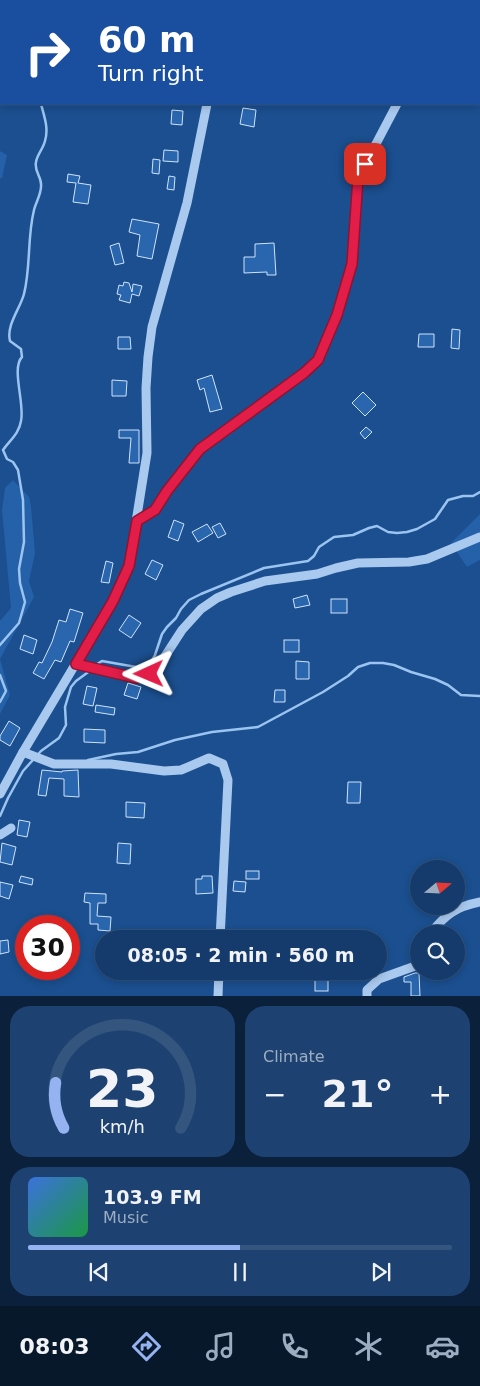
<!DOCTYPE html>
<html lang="en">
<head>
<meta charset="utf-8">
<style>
  body { margin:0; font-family:"DejaVu Sans",sans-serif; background:#1d4271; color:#f1f3f6; height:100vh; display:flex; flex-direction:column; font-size:19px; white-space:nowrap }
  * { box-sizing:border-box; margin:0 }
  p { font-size:16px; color:#9dadc1 }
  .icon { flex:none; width:28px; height:28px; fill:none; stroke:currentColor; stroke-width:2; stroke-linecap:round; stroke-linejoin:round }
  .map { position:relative; height:996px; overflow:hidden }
  .drawer { display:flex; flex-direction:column; gap:10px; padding:10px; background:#0b203b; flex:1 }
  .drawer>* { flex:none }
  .guide { position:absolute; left:0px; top:0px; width:480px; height:105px; box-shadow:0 2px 8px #0003,0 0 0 1px #33557e; background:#1a4fa0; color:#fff; overflow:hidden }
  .needle { width:32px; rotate:71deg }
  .tools { position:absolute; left:410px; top:860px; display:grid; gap:10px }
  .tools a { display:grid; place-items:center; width:55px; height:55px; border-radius:50%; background:#143b6b; box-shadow:0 2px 8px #0003,0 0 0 1px #33557e; font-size:25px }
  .speed { position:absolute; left:15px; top:915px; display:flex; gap:10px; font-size:25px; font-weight:700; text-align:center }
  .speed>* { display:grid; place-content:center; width:65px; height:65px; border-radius:50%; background:#143b6b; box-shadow:0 2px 8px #0003,0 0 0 1px #33557e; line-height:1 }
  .speed .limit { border:8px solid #d22; background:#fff; color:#111 }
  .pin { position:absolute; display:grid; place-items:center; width:42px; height:42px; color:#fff; margin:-21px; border-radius:10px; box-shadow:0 2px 8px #0006 }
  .me { position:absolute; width:55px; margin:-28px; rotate:269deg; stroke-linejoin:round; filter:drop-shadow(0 0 4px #0008) }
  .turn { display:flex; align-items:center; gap:18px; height:105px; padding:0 15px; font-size:22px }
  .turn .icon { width:65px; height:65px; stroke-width:2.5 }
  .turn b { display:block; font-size:35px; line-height:42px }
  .big { font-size:38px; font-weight:700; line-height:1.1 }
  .drawer .widget { flex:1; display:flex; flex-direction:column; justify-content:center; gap:8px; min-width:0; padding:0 18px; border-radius:20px; background:#1d4271 }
  .drawer .dial { align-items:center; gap:0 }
  .dial svg { height:130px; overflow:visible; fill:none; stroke:#33557e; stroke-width:7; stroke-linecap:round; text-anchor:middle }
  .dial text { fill:#f1f3f6; stroke:none }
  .song { display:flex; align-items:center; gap:15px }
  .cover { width:60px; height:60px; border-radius:8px; background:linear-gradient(135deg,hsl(220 70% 55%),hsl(140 70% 35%)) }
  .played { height:5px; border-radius:2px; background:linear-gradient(90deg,#95b2f1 50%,#33557e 50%) }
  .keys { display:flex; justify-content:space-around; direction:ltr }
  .heat { display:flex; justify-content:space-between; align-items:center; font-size:28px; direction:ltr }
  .drawer .tiles { flex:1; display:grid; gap:10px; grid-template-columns:1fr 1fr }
  .widget:last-child { grid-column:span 2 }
  .trip { position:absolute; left:95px; top:930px; width:292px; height:50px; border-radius:25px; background:#143b6b; box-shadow:0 2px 8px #0003,0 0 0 1px #33557e; font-weight:700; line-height:50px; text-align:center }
  .tabs { display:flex; height:80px; justify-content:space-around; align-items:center; background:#08182b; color:#9dadc1 }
  .tabs .icon { width:35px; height:35px }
  .tabs .current { color:#95b2f1 }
  .tabs b { font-size:22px; color:#f1f3f6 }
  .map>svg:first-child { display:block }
</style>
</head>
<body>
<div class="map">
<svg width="480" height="996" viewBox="0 0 480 996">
  <rect width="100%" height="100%" fill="#1b4f8f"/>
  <!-- green -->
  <g fill="#2461a8">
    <path d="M0 151 7 155 2 178H0Z"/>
    <path d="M13 480 29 497 31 506 35 553 29 581 34 597 0 659 10 695 0 714V621L11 608 2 510 5 488Z"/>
    <path d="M480 514V560L467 567 451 543Z"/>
  </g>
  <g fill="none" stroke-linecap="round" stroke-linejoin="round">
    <!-- stream -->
    <g stroke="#9cc4f0" stroke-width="2.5">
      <path d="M34 1 35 0"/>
      <path d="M0 645 19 623 25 602 20 583 19 569 24 542 23 500 18 470 13 462 7 459 3 450C10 440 19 434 21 421 25 404 11 368 22 357L21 349 10 341C6 325 20 309 24 294 31 266 27 238 34 210 36 202 42 193 41 184 41 176 34 171 36 162 37 155 43 149 45 141 49 128 44 116 41 104"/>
      <path d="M94 666 102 661 136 667 145 666 151 662 155 655 162 634 167 627 176 618 181 609 189 600 201 594 264 568 308 561 314 556 319 547 334 537 353 535 369 528 377 526 388 532 397 533 407 532 417 529 435 519 448 500 463 496H473L480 492"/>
      <path d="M0 675 6 691 0 702"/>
      <path d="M88 760 116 754 138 752 175 740 212 732 258 727 323 692 348 676 358 667 370 663H383L394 665 411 672 435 679 448 685 461 695 480 696"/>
      <path d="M0 816 8 798 23 771 41 751 59 738 66 725 65 707 71 687 76 681 91 670"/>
    </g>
  </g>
  <!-- building -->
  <g fill="#2a66ad" stroke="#cfe3fa">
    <path d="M243 108 256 110 254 127 240 124Z"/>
    <path d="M172 110 183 111 182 125 171 124Z"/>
    <path d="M164 150 178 151V162L163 161Z"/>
    <path d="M153 159 160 160 159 174 152 173Z"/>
    <path d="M68 174 80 176 78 183 91 185 88 204 73 202 76 183 67 182Z"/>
    <path d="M169 176 175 177 174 190 167 189Z"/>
    <path d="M132 219 159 224 152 259 137 256 140 235 129 232Z"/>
    <path d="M119 243 124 263 115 265 110 246Z"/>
    <path d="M274 243 276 275H267V272L244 273V257H255V244Z"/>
    <path d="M124 282 129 283 132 292 133 284 142 286 139 296 132 294 130 303 119 300 121 295 117 294 119 285 123 286Z"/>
    <path d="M452 329 460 330 459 349 451 348Z"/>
    <path d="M419 334H434V347H418Z"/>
    <path d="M118 337H130L131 349H118Z"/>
    <path d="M212 375 222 409 210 412 204 388 200 390 197 380Z"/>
    <path d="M112 380 127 381 126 396H112Z"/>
    <path d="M363 392 376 405 365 416 352 403Z"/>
    <path d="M366 427 372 432 365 439 360 433Z"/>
    <path d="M119 430H139V463H129L131 438H119Z"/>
    <path d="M174 520 184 524 178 541 168 537Z"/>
    <path d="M220 523 226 534 218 538 212 527Z"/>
    <path d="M207 524 213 533 198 542 192 532Z"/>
    <path d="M152 560 163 565 156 580 145 574Z"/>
    <path d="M106 561 113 563 109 583 101 582Z"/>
    <path d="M307 595 310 605 295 608 293 599Z"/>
    <rect x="331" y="599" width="16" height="14"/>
    <path d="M70 609 83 613 74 642 70 641 61 662 55 660 44 679 33 673 39 662 42 663 52 642 59 620 66 622Z"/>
    <path d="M129 615 141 623 131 638 119 630Z"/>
    <path d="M24 635 37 640 33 654 20 649Z"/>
    <rect x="284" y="640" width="15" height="12"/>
    <path d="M296 661 309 662V679H296Z"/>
    <path d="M128 683 141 687 137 699 124 695Z"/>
    <path d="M87 686 97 688 93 706 83 704Z"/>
    <path d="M275 690H285V702H274Z"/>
    <path d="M96 705 115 708 114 715 95 712Z"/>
    <path d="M9 721 20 728 10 746 0 740V736Z"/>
    <path d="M84 729 105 730V743L84 742Z"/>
    <path d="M42 770 62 772V771L78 770 79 797 64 796V779L49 778 46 796 38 795Z"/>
    <path d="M348 782H361L360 803H347Z"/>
    <path d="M126 802 145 803 144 818 126 817Z"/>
    <path d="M19 820 30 822 27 837 17 835Z"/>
    <path d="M2 843 16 847 12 865 0 862Z"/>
    <path d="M118 843 131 844 130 864 117 863Z"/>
    <rect x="246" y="871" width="13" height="8"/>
    <path d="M21 876 33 879 32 885 19 882Z"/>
    <path d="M202 876H212L213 893 196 894V879H202Z"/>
    <path d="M234 881 246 882 245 892 233 891Z"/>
    <path d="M0 882 13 885 9 899 0 896Z"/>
    <path d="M85 893 106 894V903H98L97 916 111 917 110 931 98 930V924H90V903L84 902Z"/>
    <path d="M160 930 169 931V939H159Z"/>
    <path d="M8 940 9 952 0 954V941Z"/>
    <path d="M191 971H203V978H190Z"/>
    <rect x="315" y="971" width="13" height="20"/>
    <path d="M415 973H419L420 996H411V982H404V977Z"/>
  </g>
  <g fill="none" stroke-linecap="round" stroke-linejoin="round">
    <!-- minor -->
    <g stroke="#a9c9ee" stroke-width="9">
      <path d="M254 1V0"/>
      <path d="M445 1V0"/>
      <path d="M137 521 155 510 167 491 200 449 304 373 317 360 337 315 352 263 358 178 397 104"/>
      <path d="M76 664 136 678 149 674 158 667 182 630 201 609 217 598 231 592 265 581 317 574 336 568 358 563 409 562 427 559 480 537"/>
      <path d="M23 752 54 764H111L164 771 181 770 209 758 223 764 228 780 220 939"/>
      <path d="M0 794 23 752 113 601 129 566 147 453 146 388 148 357 152 327 187 203 207 104"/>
      <path d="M0 835 11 828"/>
      <path d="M430 934C445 915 455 907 480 902"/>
      <path d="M218 996 219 971"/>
      <path d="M367 996V990L379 979 418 965 419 963"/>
    </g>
  </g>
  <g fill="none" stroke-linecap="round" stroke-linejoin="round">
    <!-- route casing -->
    <g stroke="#92132f" stroke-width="12">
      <path id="route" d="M149 674 136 678 76 664 113 601 129 566 137 521 155 510 167 491 200 449 304 373 318 360 337 315 352 264 358 178 365 164"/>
    </g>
    <!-- route -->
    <use href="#route" stroke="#e11d48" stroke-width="9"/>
  </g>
</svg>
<div class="tools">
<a><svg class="needle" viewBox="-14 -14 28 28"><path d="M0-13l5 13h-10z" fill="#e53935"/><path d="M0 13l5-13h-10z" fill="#9dadc1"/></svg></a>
<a><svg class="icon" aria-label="search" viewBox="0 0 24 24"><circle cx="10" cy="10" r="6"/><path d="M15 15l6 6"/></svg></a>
</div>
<div class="speed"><div class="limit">30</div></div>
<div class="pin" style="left:365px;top:164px;background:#d93025"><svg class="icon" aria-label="arrive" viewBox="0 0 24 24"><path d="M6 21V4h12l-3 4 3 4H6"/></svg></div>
<svg class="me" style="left:149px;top:674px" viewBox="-20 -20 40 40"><path d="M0-17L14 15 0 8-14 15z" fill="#e11d48" stroke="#fff" stroke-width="4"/></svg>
<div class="trip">08:05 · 2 min · 560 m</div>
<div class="guide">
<div class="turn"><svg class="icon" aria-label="right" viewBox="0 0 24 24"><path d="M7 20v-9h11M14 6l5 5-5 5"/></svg><div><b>60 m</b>Turn right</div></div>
</div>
</div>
<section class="drawer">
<div class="tiles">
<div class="widget dial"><svg viewBox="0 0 100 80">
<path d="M14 69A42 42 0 1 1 86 69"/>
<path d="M14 69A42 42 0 0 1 9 41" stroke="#95b2f1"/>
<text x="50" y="56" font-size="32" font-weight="700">23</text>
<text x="50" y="72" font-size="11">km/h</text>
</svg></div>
<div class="widget"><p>Climate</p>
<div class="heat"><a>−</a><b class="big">21°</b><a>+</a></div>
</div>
<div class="widget">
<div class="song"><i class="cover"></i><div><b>103.9 FM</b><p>Music</p></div></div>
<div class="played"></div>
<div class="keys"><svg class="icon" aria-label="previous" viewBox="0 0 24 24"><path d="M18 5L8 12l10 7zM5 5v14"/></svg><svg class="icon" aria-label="pause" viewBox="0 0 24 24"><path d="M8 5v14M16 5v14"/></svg><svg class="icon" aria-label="next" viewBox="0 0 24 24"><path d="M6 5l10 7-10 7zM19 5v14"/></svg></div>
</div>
</div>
</section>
<nav class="tabs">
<b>08:03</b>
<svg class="icon current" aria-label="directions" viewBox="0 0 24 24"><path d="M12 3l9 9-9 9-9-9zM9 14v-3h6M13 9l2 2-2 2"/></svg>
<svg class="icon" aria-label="music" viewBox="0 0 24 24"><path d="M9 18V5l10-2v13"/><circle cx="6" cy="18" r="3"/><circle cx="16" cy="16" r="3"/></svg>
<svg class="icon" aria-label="phone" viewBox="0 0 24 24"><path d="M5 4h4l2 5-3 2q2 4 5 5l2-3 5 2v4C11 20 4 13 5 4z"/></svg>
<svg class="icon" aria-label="climate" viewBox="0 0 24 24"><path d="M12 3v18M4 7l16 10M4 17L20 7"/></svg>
<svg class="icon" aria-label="car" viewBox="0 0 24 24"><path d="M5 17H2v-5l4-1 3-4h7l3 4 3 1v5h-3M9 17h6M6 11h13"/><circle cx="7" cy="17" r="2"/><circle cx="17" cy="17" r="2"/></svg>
</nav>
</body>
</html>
